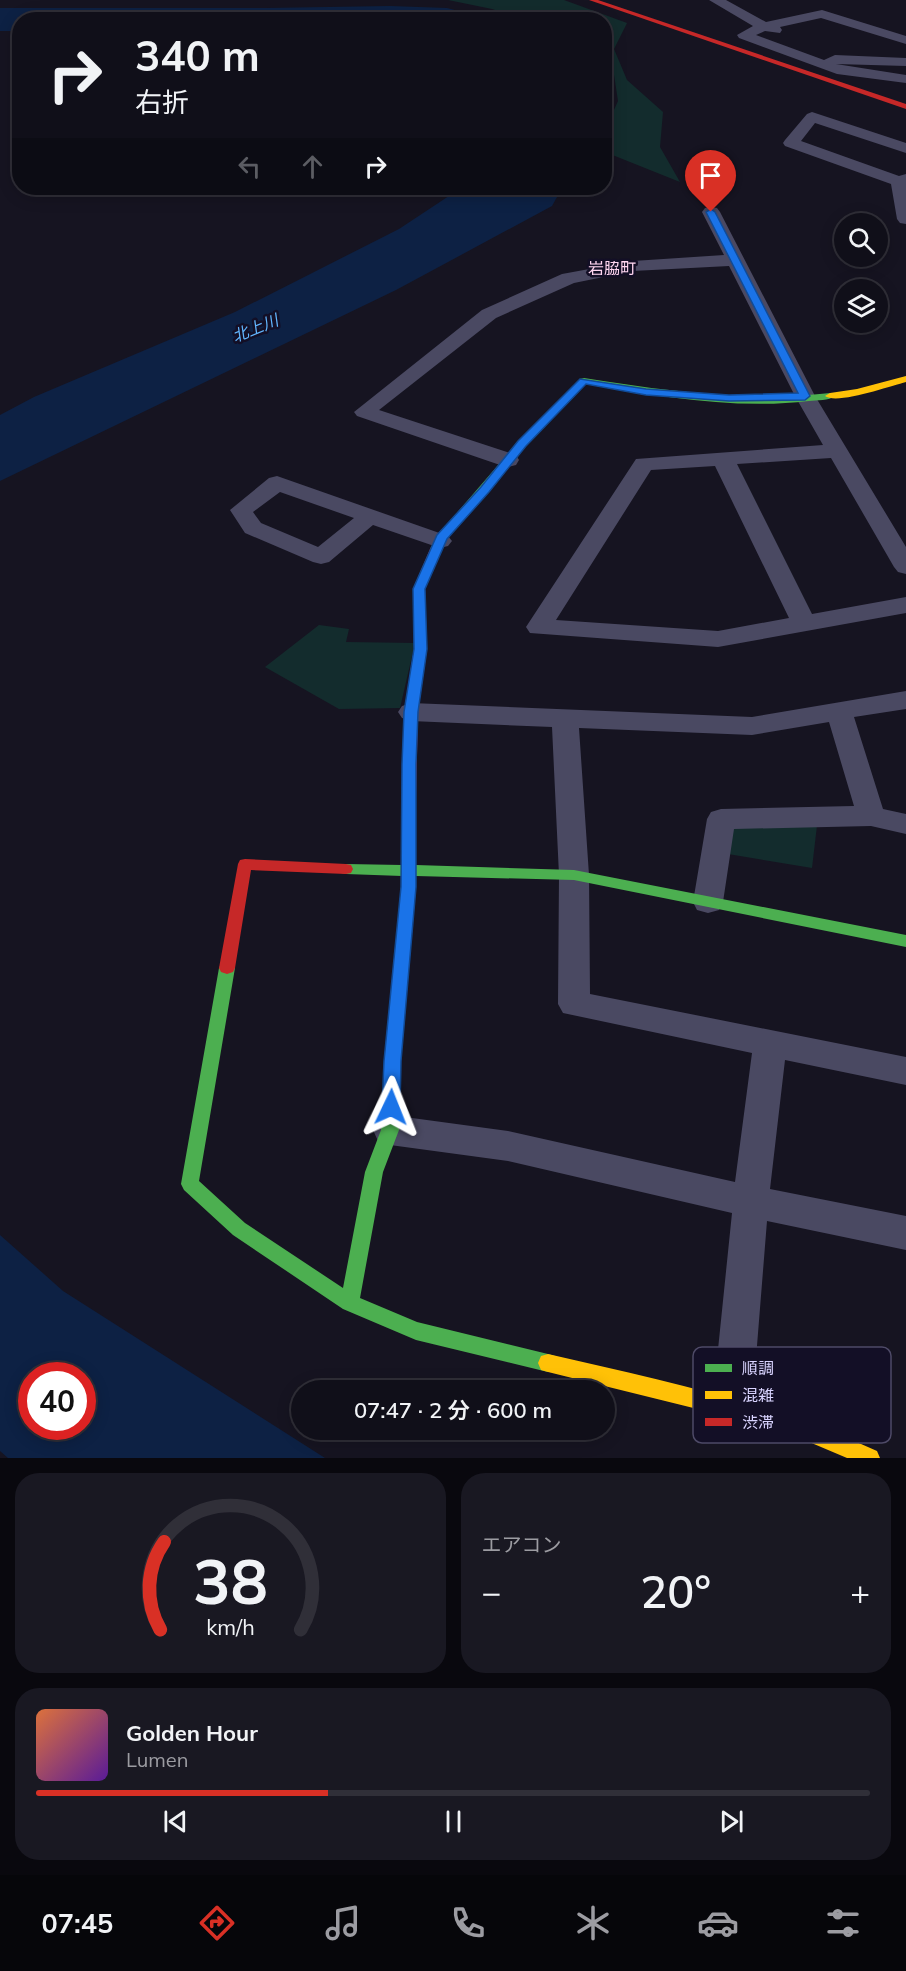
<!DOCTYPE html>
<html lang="ja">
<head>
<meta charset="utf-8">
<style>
  body { margin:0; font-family:Mulish,"Noto Sans JP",sans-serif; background:#191822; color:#f1f3f6; height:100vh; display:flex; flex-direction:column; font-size:22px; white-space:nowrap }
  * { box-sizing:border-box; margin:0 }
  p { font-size:20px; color:#9c9ca2 }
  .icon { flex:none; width:33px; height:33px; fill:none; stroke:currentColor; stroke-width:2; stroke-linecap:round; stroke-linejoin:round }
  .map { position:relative; height:1458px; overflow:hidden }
  .drawer { display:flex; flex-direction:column; gap:15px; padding:15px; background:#09080e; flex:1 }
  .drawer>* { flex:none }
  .guide { position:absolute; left:12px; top:12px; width:600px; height:183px; border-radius:24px; box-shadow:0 3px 15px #0003,0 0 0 2px #302f38; background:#100f19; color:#f1f3f6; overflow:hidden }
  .fabs { position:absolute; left:834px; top:213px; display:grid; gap:12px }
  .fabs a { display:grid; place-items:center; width:54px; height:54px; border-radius:50%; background:#100f19; box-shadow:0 3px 15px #0003,0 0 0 2px #302f38; font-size:30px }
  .speed { position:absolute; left:18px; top:1362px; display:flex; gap:12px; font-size:30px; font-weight:700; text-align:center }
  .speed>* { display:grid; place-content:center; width:78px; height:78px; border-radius:50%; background:#100f19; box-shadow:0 3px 15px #0003,0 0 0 2px #302f38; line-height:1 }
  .speed .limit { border:9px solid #d22; background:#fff; color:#111 }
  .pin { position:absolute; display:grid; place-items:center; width:51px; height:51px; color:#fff; margin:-62px -26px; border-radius:50% 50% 50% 0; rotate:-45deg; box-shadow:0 0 6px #0007 }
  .pin .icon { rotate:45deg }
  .me { position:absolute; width:66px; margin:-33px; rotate:2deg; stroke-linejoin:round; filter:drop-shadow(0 0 4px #0008) }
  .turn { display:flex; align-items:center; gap:21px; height:126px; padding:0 24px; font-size:27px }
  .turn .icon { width:78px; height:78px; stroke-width:2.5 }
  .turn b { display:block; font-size:42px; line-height:51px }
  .lanes { display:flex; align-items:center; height:57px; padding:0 24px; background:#0003; justify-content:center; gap:30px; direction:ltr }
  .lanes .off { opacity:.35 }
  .big { font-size:45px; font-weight:600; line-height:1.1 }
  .drawer .tile { flex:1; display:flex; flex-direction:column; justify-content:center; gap:9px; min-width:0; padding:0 21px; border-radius:24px; background:#191822 }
  .drawer .dial { align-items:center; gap:0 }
  .dial svg { height:156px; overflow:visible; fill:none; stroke:#302f38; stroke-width:7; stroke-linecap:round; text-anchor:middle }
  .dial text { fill:#f1f3f6; stroke:none }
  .song { display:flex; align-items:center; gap:18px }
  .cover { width:72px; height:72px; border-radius:9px; background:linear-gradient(135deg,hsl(20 70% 55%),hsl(270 70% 35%)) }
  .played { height:6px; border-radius:3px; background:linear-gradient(90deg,#d93025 35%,#302f38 35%) }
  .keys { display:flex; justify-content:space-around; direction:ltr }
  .heat { display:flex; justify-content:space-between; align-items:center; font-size:33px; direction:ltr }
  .drawer .tiles { flex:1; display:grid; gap:15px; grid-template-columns:1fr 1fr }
  .tile:last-child { grid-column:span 2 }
  .trip { position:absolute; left:291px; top:1380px; width:324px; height:60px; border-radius:30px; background:#100f19; box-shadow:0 3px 15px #0003,0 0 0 2px #302f38; font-weight:600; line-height:60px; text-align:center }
  .dock { display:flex; height:96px; justify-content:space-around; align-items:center; background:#06060a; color:#9c9ca2 }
  .dock .icon { width:42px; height:42px }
  .dock .selected { color:#d93025 }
  .dock b { font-size:27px; color:#f1f3f6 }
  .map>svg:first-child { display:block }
</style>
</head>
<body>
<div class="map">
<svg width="906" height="1458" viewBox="0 0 906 1458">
  <rect width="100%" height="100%" fill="#161421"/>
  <!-- green -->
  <g fill="#132c2d">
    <path d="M448 0H564L627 23 614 49 627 80 663 112 660 147 680 182 605 152V130L618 101 613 68 605 63 604 20 524 19 492 9Z"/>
    <path d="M319 625 349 629 346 642 415 643 400 708 339 709 265 667Z"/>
    <path d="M818 817 812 868 716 852 721 819Z"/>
  </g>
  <!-- water -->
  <g fill="#0d2144" fill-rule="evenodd">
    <path d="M390 6 447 8 489 19 20 20 19 31H0V8H266Z"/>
    <path d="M461 188H562L552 206 396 290 0 481V415L34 397 235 312 399 229Z"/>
    <path d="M0 1235 63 1291 325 1458H8L0 1451ZM32 1376H82V1426H32Z"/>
  </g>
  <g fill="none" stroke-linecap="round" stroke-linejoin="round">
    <!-- street -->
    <g fill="#4a4962" fill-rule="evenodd">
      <path d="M709 0H726L766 22 822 10 906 36V44L821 18 780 27 782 30 780 33 765 31 756 35 824 60 835 55 906 58V66L836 64 906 75V83L837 74 739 38 737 35 753 26Z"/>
      <path d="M812 112 906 143V153L815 123 801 141 899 176 906 174V224L900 223 897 219 891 184 785 146 783 143 785 140 807 114Z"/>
      <path d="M711 207 717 208 720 212 815 396 906 547V574L898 572 894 567 831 458 737 464 812 614 906 597V613L718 647 530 633 526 627 636 459 823 445 795 396 729 266 633 271 574 283 496 318 379 410 516 455 519 460 516 465 508 467 500 465 357 416 354 412 482 310 562 274 633 261 724 255 702 212 705 208ZM715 466 789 618 718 631 556 620 651 470Z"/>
      <path d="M277 476 448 536 452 541 448 546 440 548 373 525 329 562 321 564 313 562 245 533 230 510 269 478ZM280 492 354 518 318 547 261 523 253 512Z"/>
      <path d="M906 691V709L854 717 883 809 906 814V834L871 826 734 829 723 902 719 910 708 913 697 910 693 902 707 819 711 812 721 809 854 806 829 722 752 735 579 728 589 875 590 994 906 1057V1085L785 1060 770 1189 906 1216V1250L767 1221 752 1408 746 1422 732 1428 718 1422 712 1408 732 1213 508 1161 390 1145 378 1141 373 1130 378 1119 390 1115 508 1131 735 1182 752 1053 563 1013 558 1004 559 875 552 727 411 721 402 718 398 712 402 706 411 703 752 717Z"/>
    </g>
    <!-- fast -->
    <g fill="#4caf50" fill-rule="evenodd">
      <path d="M584 378C666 391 747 402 830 393L835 396C829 401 817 400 809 401 735 410 659 396 586 384L526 446 446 539 440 552H432L430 549 437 536 518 442 580 379Z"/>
      <path d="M409 793 416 798V865L574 870 906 935V947L574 880 416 876 401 1061 399 1130 383 1172 360 1298 417 1322 548 1354 555 1356 558 1363 555 1370 548 1372 416 1340 343 1309 233 1235 184 1190 181 1184 219 968 221 964 227 962 233 964 235 968 199 1181 245 1223 343 1288 365 1172 381 1130 385 1061 402 876 346 874 341 873 339 869 341 865 346 864 402 865V798Z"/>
    </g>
    <!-- slow -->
    <g fill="#ffc107" fill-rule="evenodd">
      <path d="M906 376V382C890 386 837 405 825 396L830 393 857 389Z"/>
      <path d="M548 1354C660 1380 772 1403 877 1451L880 1458H847L795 1436 754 1423 548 1372 541 1370 538 1363 541 1356Z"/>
    </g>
    <!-- jam -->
    <g fill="#c62828" fill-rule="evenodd">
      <path d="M589 0H598L906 104V109Z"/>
      <path d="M436 545 442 549 425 589 427 649 418 712 416 798 409 803 402 798 404 712 415 649 413 589 430 549Z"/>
      <path d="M245 859 346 864 351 865 353 869 351 873 346 874 251 870 235 968 233 972 227 974 221 972 219 968 238 864 240 860Z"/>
    </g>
  </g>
  <!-- route -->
  <path fill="#1a73e8" stroke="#114b97" stroke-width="1.5" d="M711 209 715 212 810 396 805 400 729 401 646 395 586 384 526 446 489 492 447 539 425 589 427 649 418 712 416 764V887L401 1061 400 1107 397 1112 391 1114 385 1112 382 1107 384 1061 401 887 402 764 404 712 414 649 413 589 437 535 481 487 518 441 580 379 646 389 729 395 798 393 706 212Z"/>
  <g text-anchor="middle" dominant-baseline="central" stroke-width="5" stroke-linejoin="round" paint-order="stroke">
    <!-- far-neighbourhood labels -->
    <g font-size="16" fill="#ffd6f0" stroke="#130f26">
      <text x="612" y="268">岩脇町</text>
    </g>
    <!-- far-water labels -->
    <g font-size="16" font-style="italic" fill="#62b6ff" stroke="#130f26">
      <text transform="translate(255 328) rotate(-22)">北上川</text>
    </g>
  </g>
  <!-- legend -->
  <rect x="693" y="1347" width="198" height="96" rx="9" fill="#130f26" stroke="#4e4a67" stroke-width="1.5"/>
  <rect x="705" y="1364" width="27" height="8" fill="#4caf50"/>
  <rect x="705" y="1391" width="27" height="8" fill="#ffc107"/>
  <rect x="705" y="1418" width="27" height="8" fill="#c62828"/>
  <g font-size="16" fill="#d9d4ff">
    <text x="742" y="1374">順調</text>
    <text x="742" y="1401">混雑</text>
    <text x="742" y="1428">渋滞</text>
  </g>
</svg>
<div class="fabs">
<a><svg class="icon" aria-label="search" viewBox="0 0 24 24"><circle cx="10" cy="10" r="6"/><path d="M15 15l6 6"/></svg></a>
<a><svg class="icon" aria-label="layers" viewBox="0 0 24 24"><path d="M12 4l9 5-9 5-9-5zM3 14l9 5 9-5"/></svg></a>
</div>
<div class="speed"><div class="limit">40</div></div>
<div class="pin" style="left:711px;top:212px;background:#d93025"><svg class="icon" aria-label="arrive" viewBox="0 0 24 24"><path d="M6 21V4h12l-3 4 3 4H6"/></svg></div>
<svg class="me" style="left:391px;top:1107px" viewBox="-20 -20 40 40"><path d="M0-17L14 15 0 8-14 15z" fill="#1a73e8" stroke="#fff" stroke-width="4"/></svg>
<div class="trip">07:47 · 2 分 · 600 m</div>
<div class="guide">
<div class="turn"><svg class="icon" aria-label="right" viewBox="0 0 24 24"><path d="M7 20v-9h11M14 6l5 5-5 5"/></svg><div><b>340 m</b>右折</div></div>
<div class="lanes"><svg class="icon off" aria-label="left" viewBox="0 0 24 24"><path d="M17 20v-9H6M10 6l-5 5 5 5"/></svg><svg class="icon off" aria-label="ahead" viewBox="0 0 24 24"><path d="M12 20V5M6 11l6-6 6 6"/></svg><svg class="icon" aria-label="right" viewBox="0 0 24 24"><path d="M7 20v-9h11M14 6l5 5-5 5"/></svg></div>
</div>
</div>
<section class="drawer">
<div class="tiles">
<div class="tile dial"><svg viewBox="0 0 100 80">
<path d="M14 69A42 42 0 1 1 86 69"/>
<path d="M14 69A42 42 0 0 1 16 24" stroke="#d93025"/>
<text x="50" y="56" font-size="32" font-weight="700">38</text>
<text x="50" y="72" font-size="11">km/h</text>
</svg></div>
<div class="tile"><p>エアコン</p>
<div class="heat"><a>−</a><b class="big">20°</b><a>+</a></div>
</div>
<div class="tile">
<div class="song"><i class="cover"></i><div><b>Golden Hour</b><p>Lumen</p></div></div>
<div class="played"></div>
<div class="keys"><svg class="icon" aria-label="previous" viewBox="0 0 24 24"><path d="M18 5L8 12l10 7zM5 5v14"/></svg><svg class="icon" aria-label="pause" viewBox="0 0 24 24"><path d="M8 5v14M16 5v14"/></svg><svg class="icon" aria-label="next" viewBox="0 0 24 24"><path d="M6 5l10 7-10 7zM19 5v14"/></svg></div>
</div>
</div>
</section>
<nav class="dock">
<b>07:45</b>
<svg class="icon selected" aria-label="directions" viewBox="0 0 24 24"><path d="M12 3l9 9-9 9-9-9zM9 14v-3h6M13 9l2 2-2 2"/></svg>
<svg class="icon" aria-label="music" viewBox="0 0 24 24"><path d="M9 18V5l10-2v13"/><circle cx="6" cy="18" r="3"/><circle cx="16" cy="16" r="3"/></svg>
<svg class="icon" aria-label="phone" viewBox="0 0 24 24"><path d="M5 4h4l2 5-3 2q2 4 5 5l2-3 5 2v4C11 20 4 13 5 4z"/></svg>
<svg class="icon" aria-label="climate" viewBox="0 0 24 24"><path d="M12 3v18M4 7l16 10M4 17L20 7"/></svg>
<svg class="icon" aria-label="car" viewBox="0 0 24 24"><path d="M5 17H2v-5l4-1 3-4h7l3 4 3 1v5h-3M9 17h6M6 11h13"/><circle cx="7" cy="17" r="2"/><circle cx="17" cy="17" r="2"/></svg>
<svg class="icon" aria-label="filters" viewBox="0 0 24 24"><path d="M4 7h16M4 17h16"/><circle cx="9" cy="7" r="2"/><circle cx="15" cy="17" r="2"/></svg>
</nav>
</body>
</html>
